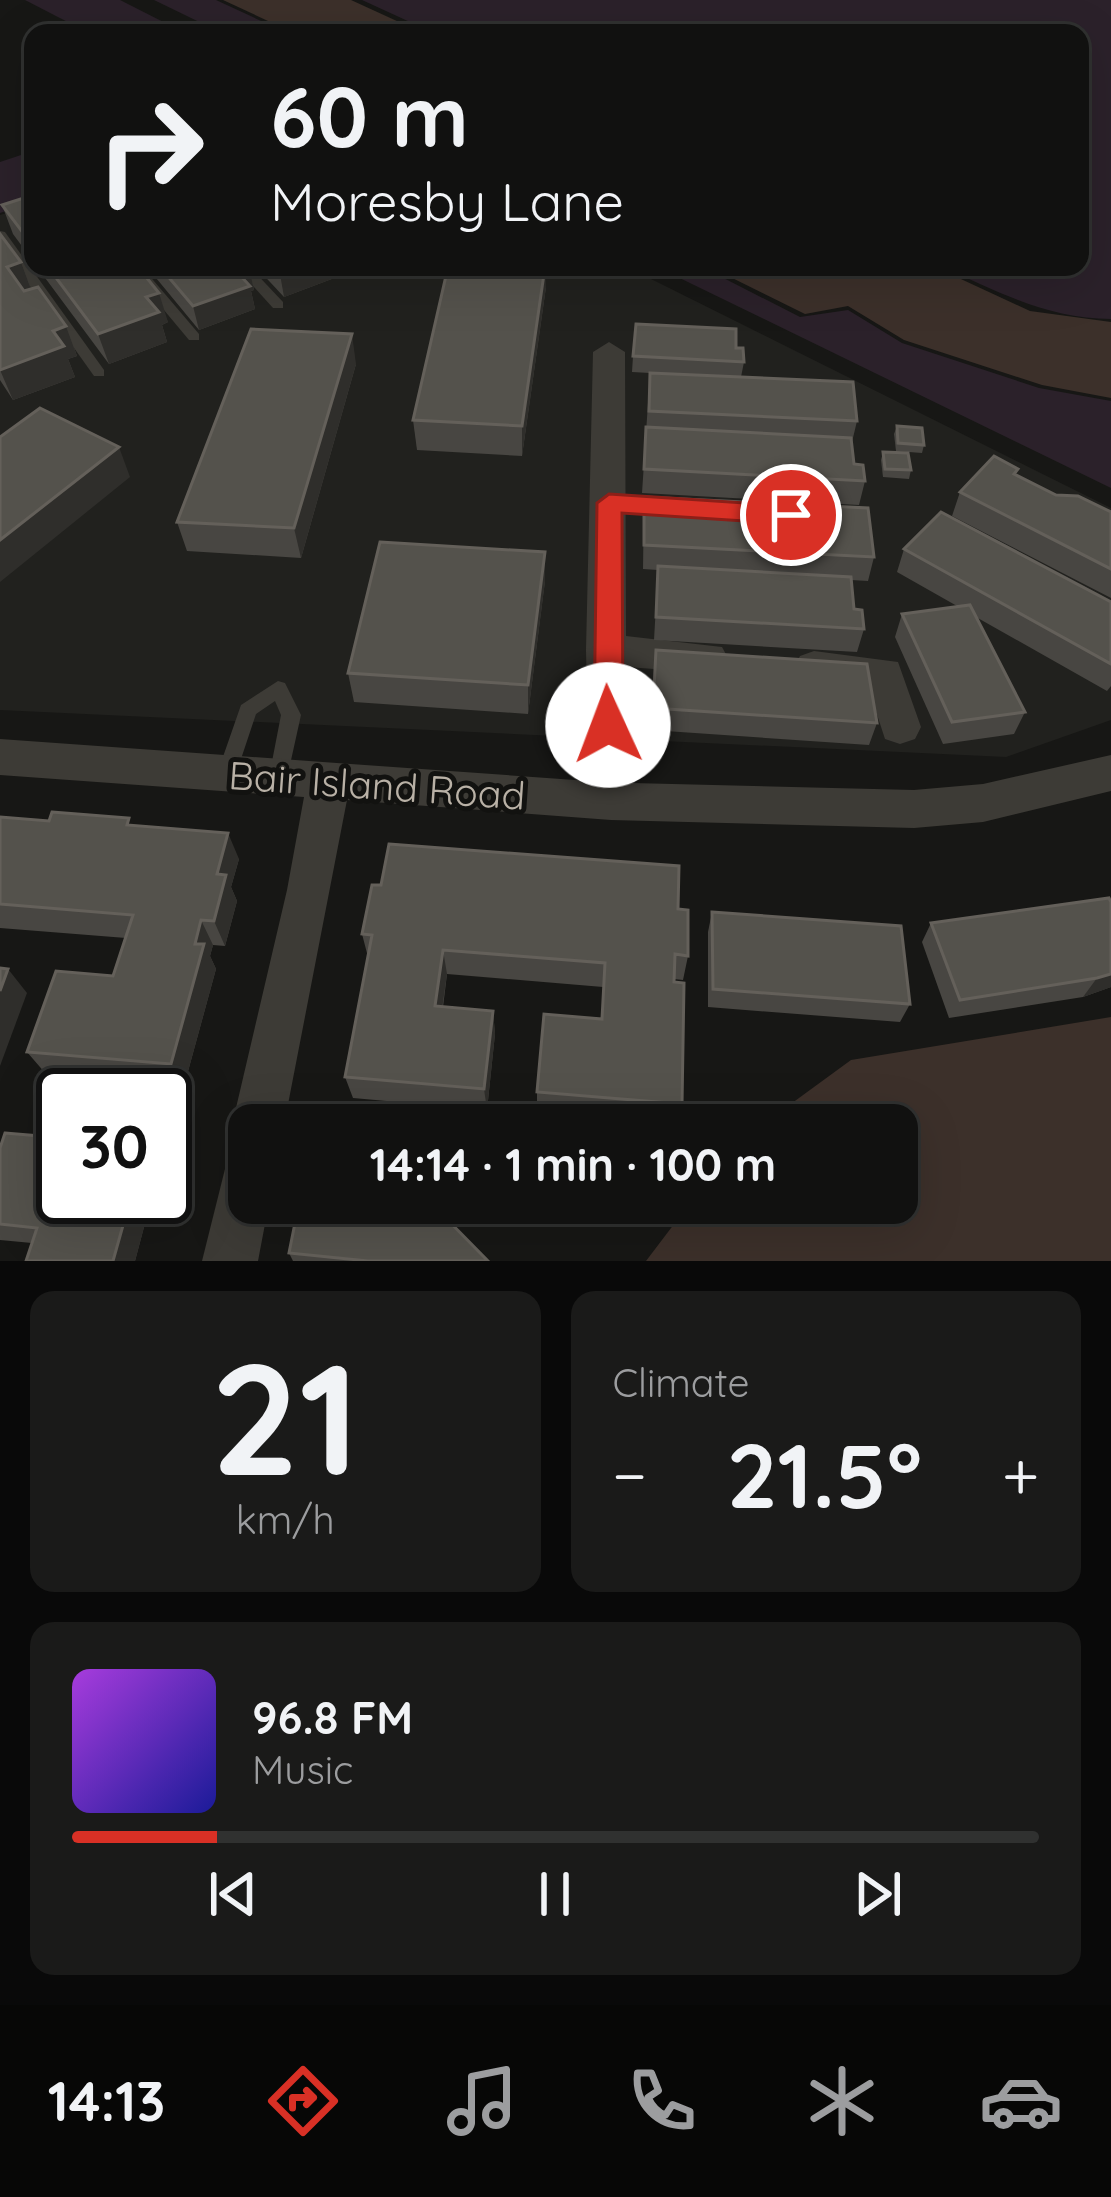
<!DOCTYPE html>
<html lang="en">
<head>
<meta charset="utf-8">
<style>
  body { margin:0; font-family:Quicksand,sans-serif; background:#1a1a19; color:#f1f3f6; height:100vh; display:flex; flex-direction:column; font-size:45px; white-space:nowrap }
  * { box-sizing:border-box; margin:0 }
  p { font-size:39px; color:#9c9d9f }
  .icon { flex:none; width:66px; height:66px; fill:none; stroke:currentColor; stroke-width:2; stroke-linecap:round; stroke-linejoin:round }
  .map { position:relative; height:1261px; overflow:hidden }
  .drawer { display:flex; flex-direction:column; gap:30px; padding:30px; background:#090909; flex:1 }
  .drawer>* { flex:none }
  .top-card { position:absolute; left:24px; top:24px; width:1065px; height:252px; border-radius:24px; box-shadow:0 12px 48px #0002,0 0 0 3px #303130; background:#111110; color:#f1f3f6; overflow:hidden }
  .speed { position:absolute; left:36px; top:1068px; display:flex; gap:24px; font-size:60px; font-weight:700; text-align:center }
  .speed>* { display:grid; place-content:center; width:156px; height:156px; border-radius:50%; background:#111110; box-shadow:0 12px 48px #0002,0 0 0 3px #303130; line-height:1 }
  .speed .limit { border:6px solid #111; border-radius:18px; background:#fff; color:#111 }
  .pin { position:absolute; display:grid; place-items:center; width:102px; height:102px; color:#fff; margin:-51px; border:6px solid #fff; border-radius:50%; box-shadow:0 3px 12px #0007 }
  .me { position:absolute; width:132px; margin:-66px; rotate:358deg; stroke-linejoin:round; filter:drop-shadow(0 0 9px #0008) }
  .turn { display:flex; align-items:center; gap:42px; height:252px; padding:0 48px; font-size:54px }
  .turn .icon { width:156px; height:156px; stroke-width:2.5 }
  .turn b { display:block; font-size:84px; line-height:102px }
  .big { font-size:90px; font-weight:700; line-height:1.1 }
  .drawer .tile { flex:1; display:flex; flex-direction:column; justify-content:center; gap:18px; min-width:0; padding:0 42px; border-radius:24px; background:#1a1a19 }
  .drawer .dial { align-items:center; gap:0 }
  .dial b { font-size:156px; line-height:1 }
  .song { display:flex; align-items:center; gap:36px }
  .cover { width:144px; height:144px; border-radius:18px; background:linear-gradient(135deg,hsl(280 70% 55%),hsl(240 70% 35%)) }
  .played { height:12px; border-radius:6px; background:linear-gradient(90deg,#d93025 15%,#303130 15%) }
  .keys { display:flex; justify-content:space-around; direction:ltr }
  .heat { display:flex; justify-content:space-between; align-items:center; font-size:66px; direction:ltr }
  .drawer .tiles { flex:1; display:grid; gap:30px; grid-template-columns:1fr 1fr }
  .tile:last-child { grid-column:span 2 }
  .trip { position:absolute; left:228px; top:1104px; width:690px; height:120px; border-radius:24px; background:#111110; box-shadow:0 12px 48px #0002,0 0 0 3px #303130; font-weight:700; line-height:120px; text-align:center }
  .dock { display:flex; height:192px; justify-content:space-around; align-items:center; background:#070706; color:#9c9d9f }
  .dock .icon { width:84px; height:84px }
  .dock .selected { color:#d93025 }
  .dock b { font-size:54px; color:#f1f3f6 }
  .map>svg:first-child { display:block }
</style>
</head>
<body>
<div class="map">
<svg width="1111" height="1261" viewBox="0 0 1111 1261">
  <rect width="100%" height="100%" fill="#171715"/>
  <!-- built -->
  <path fill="#21211e" d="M33 205V267H627L1111 508V720L1006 757 0 710V215Z"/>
  <!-- green -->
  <g fill="#2b212a">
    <path d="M25 0H120L185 33H89Z"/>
    <path d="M154 0H216L287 33H222Z"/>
    <path d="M362 0H1111V319C1049 319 998 292 943 267H1080V33H434Z"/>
    <path d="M33 151V202L0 213V162Z"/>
    <path d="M657 267H702L800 317 848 310 902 343 1039 388 1111 401V488Z"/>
  </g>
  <!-- water -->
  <g fill="#3c302a">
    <path d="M223 0H351L423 33H294Z"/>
    <path d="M710 267H935L1030 311 1111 322V398L1042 385 904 340 848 306 805 314Z"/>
    <path d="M1111 1017V1261H646L690 1203H897V1125H762L851 1060Z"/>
  </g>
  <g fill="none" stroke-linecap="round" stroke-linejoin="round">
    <!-- service -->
    <g fill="#3d3b36" fill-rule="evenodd">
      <path d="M0 231 5 232 104 370V376H94L0 244Z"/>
      <path d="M128 267H142L199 334V340H189Z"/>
      <path d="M236 267H250L283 302V308H273Z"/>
      <path d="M345 267H360L366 274 364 277H354Z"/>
      <path d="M278 681 285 683 301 715 286 783 279 785 272 783 269 777 281 715 275 701 256 714 234 780 227 782 220 780 217 774 241 705Z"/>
    </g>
    <!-- minor -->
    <g fill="#3d3b36" fill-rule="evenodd">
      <path d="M609 342 625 352 626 636 722 647 728 658 722 669 708 673 627 667 632 783 914 790 983 784 1111 755V791L983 822 914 828 611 820 347 800 284 1125H249V1203H269L258 1261H202L230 1149 242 1144 232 1125 287 890 304 797 0 775V739L589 781 586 650 593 352Z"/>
      <path d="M814 651 898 662 921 727 915 739 900 744 885 739 868 687 800 678 794 667 800 656Z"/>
    </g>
  </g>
  <!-- wall -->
  <g fill="#484642">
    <path d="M33 195V261L13 234 2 205Z"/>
    <path d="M0 234 21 262 31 289 66 326 77 356 68 359 75 377 13 400 0 380Z"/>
    <path d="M37 267H138L168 322 162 325 167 342 109 364Z"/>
    <path d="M147 267H249L254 290 251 291 255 309 199 330Z"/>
    <path d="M256 267H336L337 277 284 297Z"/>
    <path d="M546 287 522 456 417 450 413 420Z"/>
    <path d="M736 348 744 362 741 377 857 421 852 442 854 464 865 481 859 505 642 493 650 373 632 372 633 356Z"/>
    <path d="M356 364 301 558 187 551 177 522Z"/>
    <path d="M897 426 924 445 922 453 896 451 894 434Z"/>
    <path d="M883 452 911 470 909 479 883 477 881 460Z"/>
    <path d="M1016 475 1056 495 1111 512V598L952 516 960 492Z"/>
    <path d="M644 497 874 557 868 581 851 580 854 609 864 629 857 652 654 640 658 570 643 569Z"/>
    <path d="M904 549 1111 602V686L1107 691 976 617 1025 712 1014 734 943 744 895 637 902 614 957 606 897 572Z"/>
    <path d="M545 552V581L528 714 354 702 348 673Z"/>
    <path d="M656 650 877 723 869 745 651 730Z"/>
    <path d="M0 817 133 826 239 859 231 887 237 901 225 946 213 945 210 956 216 969 184 1086 46 1074 27 1052 113 976 126 938 0 928Z"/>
    <path d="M1111 902V987L1083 997 949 1018 922 942 931 923Z"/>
    <path d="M678 909 688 956 683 980 674 979 682 1104 678 1124 537 1113V1092L602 1019 603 987 447 974 443 1007 493 1011 495 1034 487 1110 353 1098 345 1077 368 957 362 934Z"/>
    <path d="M712 912 910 1004 900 1022 708 1007V932Z"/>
    <path d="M0 1148 63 1197H152L135 1261H26L32 1243 0 1240Z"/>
    <path d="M446 1209 441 1213 488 1261H293L289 1253Z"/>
  </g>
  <!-- shaded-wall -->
  <g fill="#2f2e2b">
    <path d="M21 262 32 292 19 296 7 267Z"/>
    <path d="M249 267 254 290 251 291 255 309 199 330 193 306 236 271Z"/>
    <path d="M299 267H336L337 277 284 297 280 274Z"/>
    <path d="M545 267 546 287 522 456V426Z"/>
    <path d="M159 293 168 322 162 325 167 342 109 364 98 334 146 297Z"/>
    <path d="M66 326 77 356 68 359 75 377 13 400 0 370 53 331Z"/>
    <path d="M352 334 356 364 301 558 294 528Z"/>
    <path d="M119 447 130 477 0 582V540Z"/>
    <path d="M545 552V581L528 714V685Z"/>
    <path d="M228 833 239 859 231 887 237 901 225 946 214 921 217 874Z"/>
    <path d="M201 920 213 945 210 956 216 969 184 1086 171 1064 195 944Z"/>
    <path d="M443 950 447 974 439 1030 435 1006Z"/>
    <path d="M8 969 27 993 0 1066V991Z"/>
    <path d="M1111 974V987L1083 997 1097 978Z"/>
    <path d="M493 1011 495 1034 487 1110 484 1089Z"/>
    <path d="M131 1197H152L135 1261H113Z"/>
    <path d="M430 1203H445L446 1209 435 1220Z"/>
  </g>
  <!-- building -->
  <g fill="#54524c" stroke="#64605a" stroke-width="3">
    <path d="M33 195V246L2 205Z"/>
    <path d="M0 234 21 262 7 267 24 291 38 287 66 326 53 331 64 346 0 370Z"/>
    <path d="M48 267H138L159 293 146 297 159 312 98 334Z"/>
    <path d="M160 267H248L236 271 250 286 193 306Z"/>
    <path d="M273 267H299L280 274Z"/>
    <path d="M448 267H545L522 426 413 420Z"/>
    <path d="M636 324 736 329V348H743L744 362 633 356Z"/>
    <path d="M251 329 352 334 294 528 177 522Z"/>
    <path d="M650 373 853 382 857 421 649 411Z"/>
    <path d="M40 408 119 447 0 540V437Z"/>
    <path d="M897 426 922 428 924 445 898 443Z"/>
    <path d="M646 427 851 438 854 464 863 465 865 481 644 469Z"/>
    <path d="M883 452 908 453 911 470 885 469Z"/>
    <path d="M994 456 1018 469 1014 474 1056 495 1078 496 1111 512V569L960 492Z"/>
    <path d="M644 497 868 508 874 557 644 545Z"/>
    <path d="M941 512 1111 602V664L904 549Z"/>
    <path d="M380 542 545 552 528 685 348 673Z"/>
    <path d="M658 566 851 577 854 609 862 610 864 629 656 617Z"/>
    <path d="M970 605 1025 712 952 722 902 614Z"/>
    <path d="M656 650 867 664 877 723 653 708Z"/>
    <path d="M52 812 129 818 127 825 228 833 217 874 226 875 214 921 201 920 195 944H204L171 1064 27 1052 56 971 113 976 133 915 0 904V817L49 821Z"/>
    <path d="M389 844 679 866 678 909 688 910V956L675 954 674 982 684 983 682 1104 537 1092 544 1014 602 1019 605 963 443 950 435 1006 493 1011 484 1089 345 1077 372 935 362 934 372 885H381Z"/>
    <path d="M1109 898 1111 902V974L1097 978 960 1000 931 923Z"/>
    <path d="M712 912 901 926 910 1004 713 989Z"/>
    <path d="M0 968 8 969 0 991Z"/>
    <path d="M5 1133 63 1138V1197H131L113 1261H26L37 1228 0 1224V1148Z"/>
    <path d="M299 1203H431L488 1261H368L289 1253Z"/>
  </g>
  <!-- route -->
  <path fill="#d93025" stroke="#8d1f18" stroke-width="3" d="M609 494 791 506 804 515 791 524 622 513 623 725 618 734H598L594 725 597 503Z"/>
  <g text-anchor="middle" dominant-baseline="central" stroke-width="10" stroke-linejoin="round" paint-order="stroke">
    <!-- street labels -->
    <g font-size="39" fill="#b9b1a6" stroke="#121210">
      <text transform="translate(377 785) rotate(4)">Bair Island Road</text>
    </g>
  </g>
</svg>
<div class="speed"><div class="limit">30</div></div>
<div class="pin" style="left:791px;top:515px;background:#d93025"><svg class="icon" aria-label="arrive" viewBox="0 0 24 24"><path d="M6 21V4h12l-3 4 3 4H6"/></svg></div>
<svg class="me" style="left:608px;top:725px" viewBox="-20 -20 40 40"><circle r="19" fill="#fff"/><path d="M0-13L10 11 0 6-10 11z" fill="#d93025"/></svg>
<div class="trip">14:14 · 1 min · 100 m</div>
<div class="top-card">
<div class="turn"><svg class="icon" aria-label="right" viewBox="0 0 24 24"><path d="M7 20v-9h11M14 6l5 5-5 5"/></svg><div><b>60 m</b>Moresby Lane</div></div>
</div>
</div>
<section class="drawer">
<div class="tiles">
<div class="tile dial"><b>21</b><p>km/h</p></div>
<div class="tile"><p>Climate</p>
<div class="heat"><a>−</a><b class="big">21.5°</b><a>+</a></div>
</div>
<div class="tile">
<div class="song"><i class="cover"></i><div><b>96.8 FM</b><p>Music</p></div></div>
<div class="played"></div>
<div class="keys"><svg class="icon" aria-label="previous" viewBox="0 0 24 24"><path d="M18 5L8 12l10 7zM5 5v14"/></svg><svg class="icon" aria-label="pause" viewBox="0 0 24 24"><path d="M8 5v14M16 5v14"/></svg><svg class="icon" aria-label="next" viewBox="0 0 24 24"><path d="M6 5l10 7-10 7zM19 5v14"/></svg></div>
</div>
</div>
</section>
<nav class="dock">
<b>14:13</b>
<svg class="icon selected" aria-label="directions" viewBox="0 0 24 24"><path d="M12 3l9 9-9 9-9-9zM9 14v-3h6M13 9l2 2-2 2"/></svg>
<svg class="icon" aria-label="music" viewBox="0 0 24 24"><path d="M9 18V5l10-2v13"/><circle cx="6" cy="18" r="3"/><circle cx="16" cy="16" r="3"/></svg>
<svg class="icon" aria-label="phone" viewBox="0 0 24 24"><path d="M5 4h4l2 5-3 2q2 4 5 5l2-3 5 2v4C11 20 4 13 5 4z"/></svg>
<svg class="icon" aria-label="climate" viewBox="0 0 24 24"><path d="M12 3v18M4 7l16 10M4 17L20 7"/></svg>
<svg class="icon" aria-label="car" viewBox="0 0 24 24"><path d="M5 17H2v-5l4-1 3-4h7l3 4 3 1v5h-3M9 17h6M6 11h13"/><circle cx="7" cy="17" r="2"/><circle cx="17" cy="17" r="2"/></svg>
</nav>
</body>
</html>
